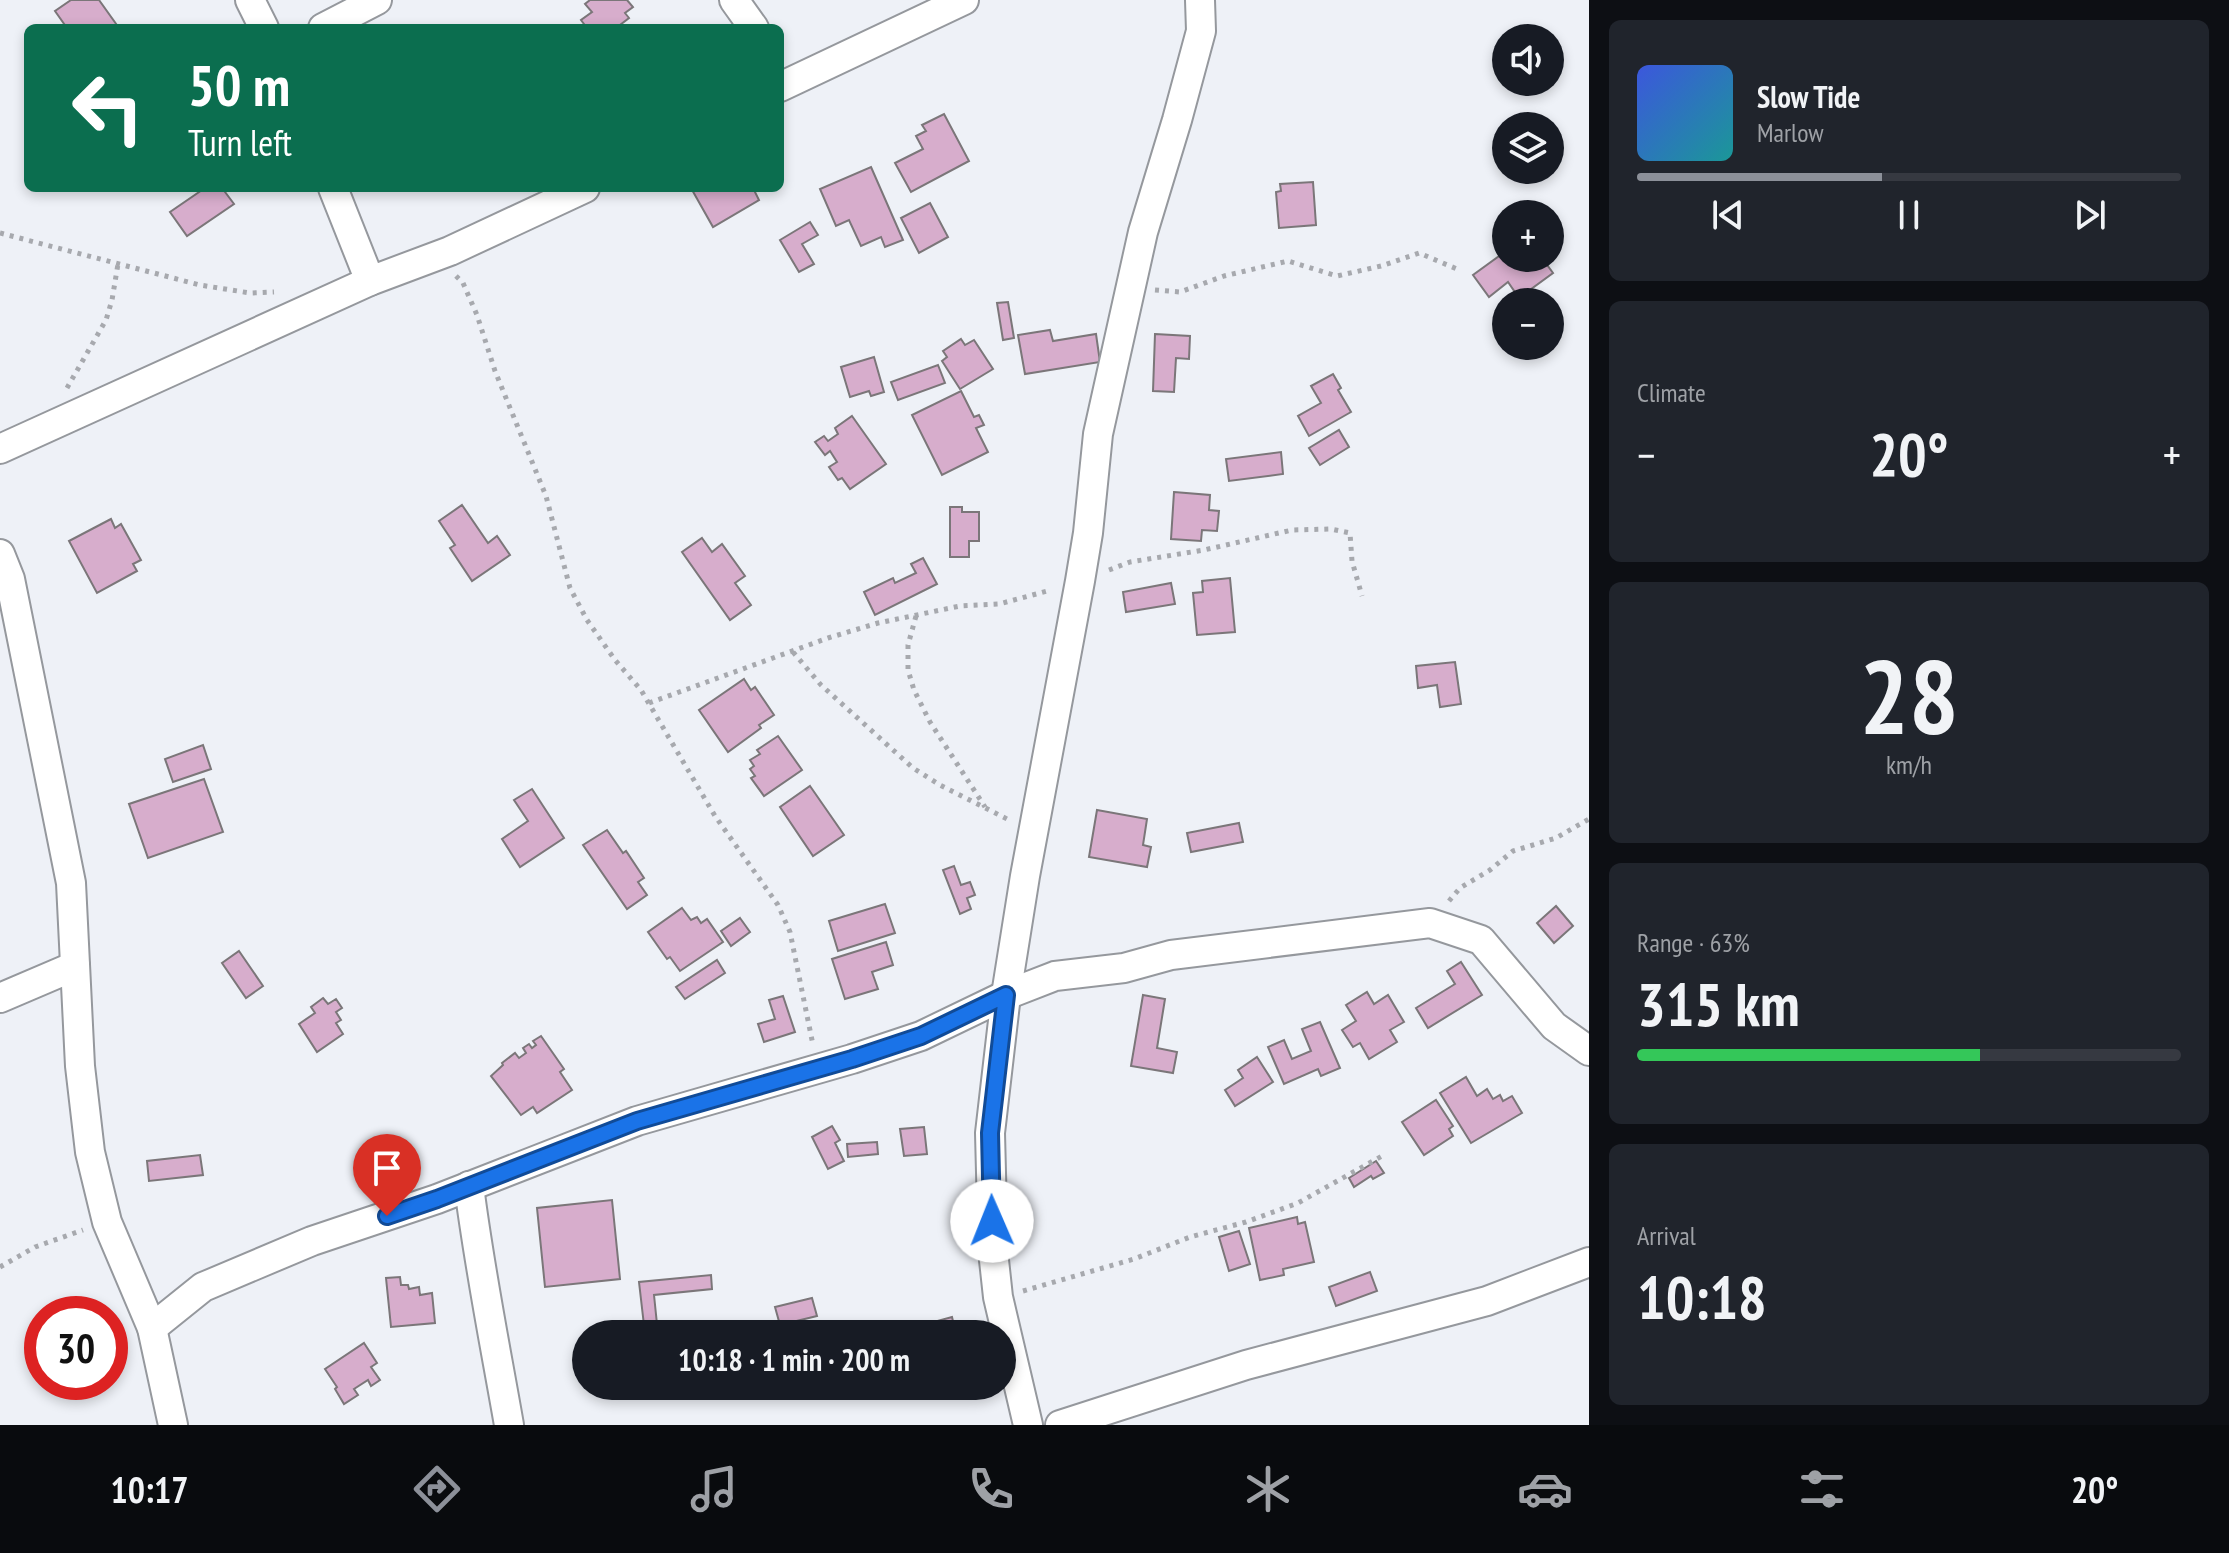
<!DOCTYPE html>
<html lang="en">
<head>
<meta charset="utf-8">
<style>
  body { margin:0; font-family:"PT Sans Narrow",sans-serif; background:#20242c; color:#f1f3f6; height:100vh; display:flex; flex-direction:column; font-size:30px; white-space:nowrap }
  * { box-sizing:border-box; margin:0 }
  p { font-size:26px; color:#9ea1a6 }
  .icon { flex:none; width:44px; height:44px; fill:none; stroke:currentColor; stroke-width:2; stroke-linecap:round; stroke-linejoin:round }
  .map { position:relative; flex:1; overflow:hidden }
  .drawer { display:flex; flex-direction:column; gap:20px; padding:20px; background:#0d0f14; width:640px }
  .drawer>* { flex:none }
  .banner { position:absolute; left:24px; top:24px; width:760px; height:168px; border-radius:12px; box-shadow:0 4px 12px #0003; background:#0b6e4f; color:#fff; overflow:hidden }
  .buttons { position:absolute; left:1492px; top:24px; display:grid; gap:16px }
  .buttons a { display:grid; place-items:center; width:72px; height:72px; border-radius:50%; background:#171b24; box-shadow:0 4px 12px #0003; font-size:40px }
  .speed { position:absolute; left:24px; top:1296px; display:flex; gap:16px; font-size:40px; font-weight:700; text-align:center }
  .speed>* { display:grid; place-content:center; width:104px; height:104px; border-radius:50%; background:#171b24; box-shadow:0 4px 12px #0003; line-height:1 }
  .speed .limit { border:12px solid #d22; background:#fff; color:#111 }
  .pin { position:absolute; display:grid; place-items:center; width:68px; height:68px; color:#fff; margin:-82px -34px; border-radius:50% 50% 50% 0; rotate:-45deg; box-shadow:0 0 8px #0007 }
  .pin .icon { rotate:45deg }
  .me { position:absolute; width:88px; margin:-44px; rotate:359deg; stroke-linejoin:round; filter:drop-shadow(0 0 6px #0008) }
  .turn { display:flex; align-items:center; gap:28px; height:168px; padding:0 32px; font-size:36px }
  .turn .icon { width:104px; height:104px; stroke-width:2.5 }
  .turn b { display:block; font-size:56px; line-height:68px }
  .big { font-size:60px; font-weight:600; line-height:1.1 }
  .drawer .tile { flex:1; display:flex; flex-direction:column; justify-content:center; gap:12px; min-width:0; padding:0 28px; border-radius:12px; background:#20242c }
  .drawer .dial { align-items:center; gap:0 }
  .dial b { font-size:104px; line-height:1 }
  .song { display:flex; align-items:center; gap:24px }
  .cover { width:96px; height:96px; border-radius:12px; background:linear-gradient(135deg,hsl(230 70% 55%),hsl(180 70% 35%)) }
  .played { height:8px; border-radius:4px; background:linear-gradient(90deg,#8c9099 45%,#363941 45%) }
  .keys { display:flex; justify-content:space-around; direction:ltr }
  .heat { display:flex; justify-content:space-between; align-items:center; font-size:44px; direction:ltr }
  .charge { height:12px; border-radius:6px; background:linear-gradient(90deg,#34c759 63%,#363941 0) }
  .trip { position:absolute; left:572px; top:1320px; width:444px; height:80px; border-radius:40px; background:#171b24; box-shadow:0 4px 12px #0003; font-weight:600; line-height:80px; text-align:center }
  .tabs { display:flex; height:128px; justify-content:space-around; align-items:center; background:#090b0e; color:#9ea1a6 }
  .tabs .icon { width:56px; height:56px }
  .tabs .active { color:#8c9099 }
  .tabs b { font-size:36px; color:#f1f3f6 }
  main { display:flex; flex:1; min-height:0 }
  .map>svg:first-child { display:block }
</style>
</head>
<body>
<main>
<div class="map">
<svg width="1589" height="1425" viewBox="0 0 1589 1425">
  <rect width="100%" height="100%" fill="#eef1f7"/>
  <!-- building -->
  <g fill="#d7adcc" stroke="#7b7679" stroke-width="2">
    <path d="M71 0H99L119 28H67L55 11Z"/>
    <path d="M590 0H627L633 7 625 13 629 18 616 28H587L581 20 592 12 585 4Z"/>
    <path d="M944 114 969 161 911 192 895 163 923 149 916 136 926 131 922 125Z"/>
    <path d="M871 167 903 240 885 247 881 237 861 246 849 220 836 226 820 189Z"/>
    <path d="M1313 182 1316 225 1279 228 1276 192 1281 191 1280 184Z"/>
    <path d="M205 188H222L234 204 187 236 170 212Z"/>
    <path d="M691 188H753L759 200 713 227Z"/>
    <path d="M930 203 948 237 919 253 901 218Z"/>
    <path d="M810 222 818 235 802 244 814 264 799 272 780 240Z"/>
    <path d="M1506 251V258H1542L1553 273 1519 298 1508 282 1489 297 1473 275Z"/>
    <path d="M1008 302 1014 338 1003 340 997 303Z"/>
    <path d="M1050 330 1053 341 1096 334 1100 362 1025 374 1018 335Z"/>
    <path d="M1155 334 1190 336 1189 359 1176 358 1174 392 1153 391Z"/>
    <path d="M961 339 965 345 974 340 993 369 960 389 942 361 947 357 943 351Z"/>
    <path d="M874 357 884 392 871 396 869 391 850 397 841 367Z"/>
    <path d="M938 365 945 383 898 400 891 382Z"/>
    <path d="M1333 374 1341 388 1338 390 1351 412 1309 436 1298 416 1321 403 1311 386Z"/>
    <path d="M961 391 974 417 979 415 984 425 976 428 988 452 942 475 912 415Z"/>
    <path d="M852 416 886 464 850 489 842 478 838 480 829 467 837 462 830 451 825 455 815 442 824 436 828 441 838 434 835 428Z"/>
    <path d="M1339 430 1349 447 1320 465 1309 448Z"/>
    <path d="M1281 452 1283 474 1229 481 1226 459Z"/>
    <path d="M1174 492 1210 495 1209 510 1219 511 1217 531 1202 530 1201 541 1171 539Z"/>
    <path d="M462 505 488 543 497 536 510 555 472 581 450 548 455 545 439 521Z"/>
    <path d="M950 507H962V512H979V541H969V557H950Z"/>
    <path d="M111 519 115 528 121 524 141 560 133 564 137 571 97 593 69 541Z"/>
    <path d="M702 538 712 552 722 544 745 576 735 583 751 605 730 620 682 552Z"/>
    <path d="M923 558 937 584 875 615 864 592 893 578 895 583 916 573 911 564Z"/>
    <path d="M1230 578 1235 632 1197 635 1193 593 1203 592 1202 581Z"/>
    <path d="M1171 583 1175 604 1126 612 1123 592Z"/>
    <path d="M1455 662 1461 704 1440 707 1437 685 1418 688 1416 666Z"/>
    <path d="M744 679 751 690 755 687 774 715 759 725 761 728 728 752 699 710Z"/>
    <path d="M778 736 802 770 764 796 751 778 755 776 750 769 754 766 750 760 760 754 757 750Z"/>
    <path d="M203 745 211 769 173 782 165 759Z"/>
    <path d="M204 779 223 832 148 858 129 804Z"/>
    <path d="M810 786 844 835 813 856 780 807Z"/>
    <path d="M532 789 564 838 520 867 502 839 528 821 514 800Z"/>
    <path d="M1097 810 1147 819 1143 845 1151 847 1147 867 1089 857Z"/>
    <path d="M1239 823 1243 842 1191 852 1187 833Z"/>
    <path d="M607 830 623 853 626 851 644 878 638 882 647 895 627 909 583 845Z"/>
    <path d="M954 866 961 885 970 882 975 895 967 898 971 909 960 914 943 870Z"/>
    <path d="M885 904 895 933 838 951 829 921Z"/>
    <path d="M1556 906 1573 926 1554 943 1537 923Z"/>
    <path d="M682 908 691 920 697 917 701 923 707 919 723 942 680 971 670 957 667 959 648 932Z"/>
    <path d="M740 918 750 932 731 946 721 931Z"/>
    <path d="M886 942 893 965 872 972 878 989 845 999 832 959Z"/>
    <path d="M239 951 263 986 246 998 222 963Z"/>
    <path d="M717 960 725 973 685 999 676 987Z"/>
    <path d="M1461 962 1482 995 1428 1028 1416 1008 1455 984 1447 971Z"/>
    <path d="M1367 992 1374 1004 1388 995 1404 1022 1390 1030 1397 1042 1369 1059 1360 1043 1353 1047 1342 1030 1356 1021 1346 1005Z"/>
    <path d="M1143 995 1165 999 1157 1048 1177 1052 1173 1073 1131 1066Z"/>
    <path d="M783 996 795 1032 764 1042 758 1024 775 1019 769 1000Z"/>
    <path d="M323 998 328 1004 336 999 342 1008 336 1012 341 1020 336 1023 343 1034 317 1052 299 1024 315 1013 311 1007Z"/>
    <path d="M1320 1022 1340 1068 1321 1076 1318 1069 1284 1084 1268 1047 1284 1040 1292 1059 1311 1051 1302 1029Z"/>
    <path d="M541 1036 564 1069 560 1072 572 1090 537 1113 533 1107 521 1115 491 1076 503 1065 502 1063 515 1053 519 1058 526 1053 523 1048 529 1044 532 1048 536 1045 533 1041Z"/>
    <path d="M1257 1057 1273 1082 1235 1106 1225 1090 1243 1078 1238 1070Z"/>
    <path d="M1466 1077 1477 1096 1487 1089 1493 1099 1500 1095 1503 1101 1512 1096 1522 1113 1471 1143 1440 1093Z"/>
    <path d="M1436 1100 1453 1126 1449 1129 1453 1136 1424 1155 1402 1122Z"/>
    <path d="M832 1126 840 1140 835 1143 844 1161 828 1169 812 1137Z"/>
    <path d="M924 1127 927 1154 904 1156 900 1129Z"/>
    <path d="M877 1142 878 1154 848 1157 847 1144Z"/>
    <path d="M200 1155 203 1175 149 1181 147 1161Z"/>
    <path d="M1376 1161 1384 1173 1373 1179 1371 1176 1354 1187 1349 1178Z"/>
    <path d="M612 1200 620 1279 545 1287 537 1208Z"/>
    <path d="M1297 1217 1298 1224 1305 1222 1314 1262 1283 1269 1284 1275 1260 1280 1249 1228Z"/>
    <path d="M1239 1231 1250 1264 1229 1271 1219 1237Z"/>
    <path d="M1370 1272 1377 1291 1336 1306 1329 1287Z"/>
    <path d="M711 1275 712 1289 654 1295 658 1334H645L639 1282Z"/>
    <path d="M400 1277 401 1285H408L409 1289 419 1287 420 1295 432 1293 435 1323 391 1327 386 1278Z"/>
    <path d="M812 1298 817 1316 780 1325 775 1307Z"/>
    <path d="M952 1317 956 1334H890Z"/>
    <path d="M364 1343 377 1363 371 1367 380 1380 371 1386 368 1380 354 1389 358 1395 344 1404 335 1389 337 1387 325 1369Z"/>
    <path d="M594 1386H629L630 1396 615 1397 614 1389 595 1391Z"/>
  </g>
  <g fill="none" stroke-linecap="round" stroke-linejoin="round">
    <!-- minor casing -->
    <g stroke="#95989d" stroke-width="32">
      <g id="minor">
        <path d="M250 0 264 28"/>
        <path d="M734 0 754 28"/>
        <path d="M323 28 377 0"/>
        <path d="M780 87 964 0"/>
        <path d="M333 188 370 281"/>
        <path d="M0 449 370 281 450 251 585 188"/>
        <path d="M0 554 10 579 71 883 80 1066 90 1152 107 1222 152 1328 173 1425"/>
        <path d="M0 998 75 966"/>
        <path d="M469 1186C479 1266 495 1345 509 1425"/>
        <path d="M152 1328 203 1287 312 1241 437 1199 637 1121 852 1059 921 1036 1006 995 1055 976 1124 968 1171 955 1430 923 1481 940 1554 1026 1589 1051"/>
        <path d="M1028 1425 998 1297 993 1251 990 1133 1006 995 1025 876 1080 581 1088 533 1098 434 1143 232 1177 120 1201 31 1200 0"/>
        <path d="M1060 1425 1246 1365 1487 1301 1589 1262"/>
      </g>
    </g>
    <!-- path -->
    <g stroke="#a7a9ae" stroke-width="5" stroke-dasharray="4 6" stroke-linecap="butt">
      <path d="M0 233 200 285 250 293 274 292"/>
      <path d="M456 276 463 283 477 315 495 371 546 496 570 588 587 620 615 660 641 690 715 816 778 905 790 932 813 1045"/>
      <path d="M1155 290 1180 292 1224 276 1288 261 1337 276 1381 266 1419 253 1457 269"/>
      <path d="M67 388 106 320 112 300 118 264"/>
      <path d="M1109 570 1130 562 1204 550 1292 530 1331 529 1350 533 1352 561 1362 596"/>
      <path d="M916 616 908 645V670L914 690 930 722 985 807"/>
      <path d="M793 652 821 685 913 768 940 785 1009 820"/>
      <path d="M649 703 828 638 878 623 960 606 999 604 1051 590"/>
      <path d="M1449 901 1460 888 1490 870 1513 851 1556 838 1589 819"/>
      <path d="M0 1267 35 1247 83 1230"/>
      <path d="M1023 1291 1134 1259 1190 1237 1246 1222 1298 1203 1382 1156"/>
    </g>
    <!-- minor -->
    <use href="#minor" stroke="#fff" stroke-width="28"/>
  </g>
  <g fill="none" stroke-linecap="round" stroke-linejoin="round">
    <!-- route casing -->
    <g stroke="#114b97" stroke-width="20">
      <path id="route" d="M387 1216 437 1199 637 1121 852 1059 921 1036 1006 995 990 1133 992 1221"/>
    </g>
    <!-- route -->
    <use href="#route" stroke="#1a73e8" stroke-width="14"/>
  </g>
</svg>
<div class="buttons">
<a><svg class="icon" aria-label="sound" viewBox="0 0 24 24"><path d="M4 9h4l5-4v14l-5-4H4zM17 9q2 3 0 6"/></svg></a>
<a><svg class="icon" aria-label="layers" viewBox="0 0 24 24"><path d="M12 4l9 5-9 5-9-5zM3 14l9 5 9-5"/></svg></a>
<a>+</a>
<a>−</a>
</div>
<div class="speed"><div class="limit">30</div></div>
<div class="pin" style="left:387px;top:1216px;background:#d93025"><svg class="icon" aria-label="arrive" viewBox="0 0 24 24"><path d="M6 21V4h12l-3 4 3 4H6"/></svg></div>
<svg class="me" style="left:992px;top:1221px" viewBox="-20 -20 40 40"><circle r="19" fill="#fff"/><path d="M0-13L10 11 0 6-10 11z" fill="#1a73e8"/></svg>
<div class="trip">10:18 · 1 min · 200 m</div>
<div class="banner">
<div class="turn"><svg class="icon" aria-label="left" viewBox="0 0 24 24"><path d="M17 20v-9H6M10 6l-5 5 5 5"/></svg><div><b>50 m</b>Turn left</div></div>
</div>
</div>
<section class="drawer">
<div class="tile">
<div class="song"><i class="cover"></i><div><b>Slow Tide</b><p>Marlow</p></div></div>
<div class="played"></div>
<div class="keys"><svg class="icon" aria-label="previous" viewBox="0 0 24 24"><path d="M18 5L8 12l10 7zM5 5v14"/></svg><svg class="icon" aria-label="pause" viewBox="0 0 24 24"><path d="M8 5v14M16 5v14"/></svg><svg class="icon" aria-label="next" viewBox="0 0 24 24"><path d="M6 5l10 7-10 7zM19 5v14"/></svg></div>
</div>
<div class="tile"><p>Climate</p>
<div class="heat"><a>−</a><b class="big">20°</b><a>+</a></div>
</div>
<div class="tile dial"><b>28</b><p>km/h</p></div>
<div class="tile"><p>Range · 63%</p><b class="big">315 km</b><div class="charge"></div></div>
<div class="tile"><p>Arrival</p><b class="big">10:18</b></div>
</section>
</main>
<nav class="tabs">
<b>10:17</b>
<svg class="icon active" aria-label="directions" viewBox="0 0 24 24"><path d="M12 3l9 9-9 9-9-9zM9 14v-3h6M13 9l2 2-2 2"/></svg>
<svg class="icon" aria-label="music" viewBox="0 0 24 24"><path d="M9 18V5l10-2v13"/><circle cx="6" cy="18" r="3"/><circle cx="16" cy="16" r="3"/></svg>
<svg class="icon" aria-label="phone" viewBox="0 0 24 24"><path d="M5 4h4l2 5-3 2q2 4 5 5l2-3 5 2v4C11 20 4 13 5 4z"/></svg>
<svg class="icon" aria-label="climate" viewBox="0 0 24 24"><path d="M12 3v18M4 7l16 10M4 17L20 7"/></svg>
<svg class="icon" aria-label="car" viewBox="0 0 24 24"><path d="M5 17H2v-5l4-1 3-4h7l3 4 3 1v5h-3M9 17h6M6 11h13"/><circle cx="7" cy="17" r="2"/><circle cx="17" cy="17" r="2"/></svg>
<svg class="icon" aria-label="filters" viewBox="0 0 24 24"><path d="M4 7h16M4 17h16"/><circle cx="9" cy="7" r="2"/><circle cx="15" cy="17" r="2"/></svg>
<b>20°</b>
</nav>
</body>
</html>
